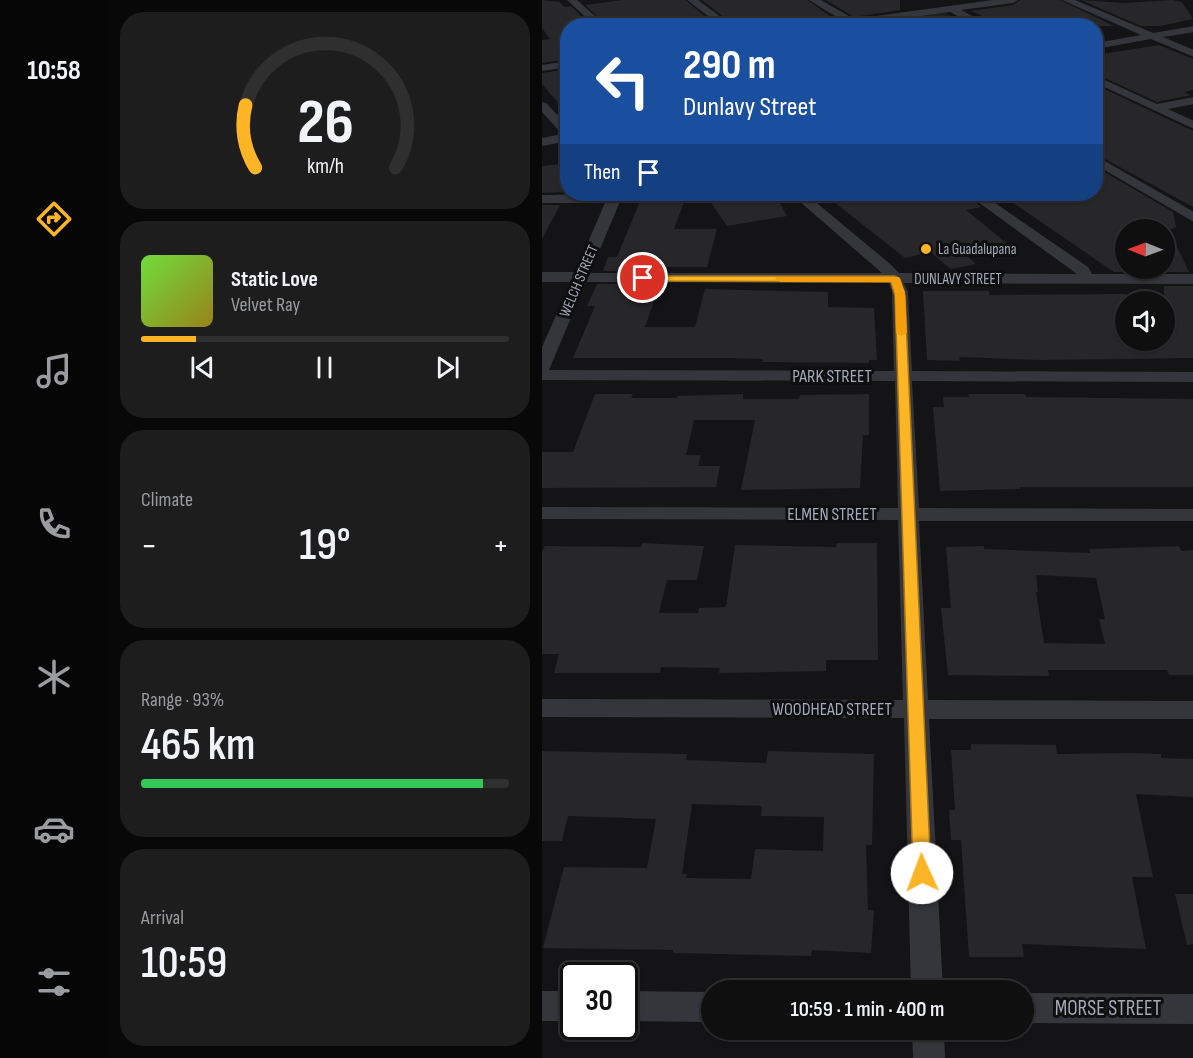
<!DOCTYPE html>
<html lang="en">
<head>
<meta charset="utf-8">
<style>
  body { margin:0; font-family:"Sofia Sans Condensed",sans-serif; background:#1d1d1e; color:#f1f3f6; height:100vh; display:flex; flex-direction:column; font-size:22px; white-space:nowrap }
  * { box-sizing:border-box; margin:0 }
  p { font-size:20px; color:#9b9c9f }
  .icon { flex:none; width:33px; height:33px; fill:none; stroke:currentColor; stroke-width:2; stroke-linecap:round; stroke-linejoin:round }
  .map { position:relative; flex:1; overflow:hidden }
  .sheet { display:flex; flex-direction:column; gap:12px; padding:12px; background:#080809; width:434px }
  .sheet>* { flex:none }
  .banner { position:absolute; left:18px; top:18px; width:543px; height:183px; border-radius:24px; box-shadow:0 2px 4px #0004,0 0 0 2px #2f2f30; background:#1a4fa0; color:#fff; overflow:hidden }
  .needle { width:39px; rotate:271deg }
  .tools { position:absolute; left:573px; top:219px; display:grid; gap:12px }
  .tools a { display:grid; place-items:center; width:60px; height:60px; border-radius:50%; background:#0f0f10; box-shadow:0 2px 4px #0004,0 0 0 2px #2f2f30; font-size:30px }
  .speed { position:absolute; left:18px; top:962px; display:flex; gap:12px; font-size:30px; font-weight:700; text-align:center }
  .speed>* { display:grid; place-content:center; width:78px; height:78px; border-radius:50%; background:#0f0f10; box-shadow:0 2px 4px #0004,0 0 0 2px #2f2f30; line-height:1 }
  .speed .limit { border:3px solid #111; border-radius:9px; background:#fff; color:#111 }
  .pin { position:absolute; display:grid; place-items:center; width:51px; height:51px; color:#fff; margin:-26px; border:3px solid #fff; border-radius:50%; box-shadow:0 2px 6px #0007 }
  .me { position:absolute; width:66px; margin:-33px; rotate:358deg; stroke-linejoin:round; filter:drop-shadow(0 0 4px #0008) }
  .turn { display:flex; align-items:center; gap:21px; height:126px; padding:0 24px; font-size:27px }
  .turn .icon { width:78px; height:78px; stroke-width:2.5 }
  .turn b { display:block; font-size:42px; line-height:51px }
  .then { display:flex; align-items:center; height:57px; padding:0 24px; background:#0003; gap:12px; font-size:22px }
  .big { font-size:45px; font-weight:600; line-height:1.1 }
  .sheet .tile { flex:1; display:flex; flex-direction:column; justify-content:center; gap:9px; min-width:0; padding:0 21px; border-radius:24px; background:#1d1d1e }
  .sheet .dial { align-items:center; gap:0 }
  .dial svg { height:156px; overflow:visible; fill:none; stroke:#2f2f30; stroke-width:7; stroke-linecap:round; text-anchor:middle }
  .dial text { fill:#f1f3f6; stroke:none }
  .song { display:flex; align-items:center; gap:18px }
  .cover { width:72px; height:72px; border-radius:9px; background:linear-gradient(135deg,hsl(100 70% 55%),hsl(50 70% 35%)) }
  .played { height:6px; border-radius:3px; background:linear-gradient(90deg,#fdb425 15%,#2f2f30 15%) }
  .keys { display:flex; justify-content:space-around; direction:ltr }
  .heat { display:flex; justify-content:space-between; align-items:center; font-size:33px; direction:ltr }
  .charge { height:9px; border-radius:4px; background:linear-gradient(90deg,#34c759 93%,#2f2f30 0) }
  .trip { position:absolute; left:159px; top:980px; width:333px; height:60px; border-radius:30px; background:#0f0f10; box-shadow:0 2px 4px #0004,0 0 0 2px #2f2f30; font-weight:600; line-height:60px; text-align:center }
  main { display:flex; flex:1; min-height:0 }
  .dock { display:flex; flex-direction:column; width:108px; justify-content:space-around; align-items:center; background:#060606; color:#9b9c9f }
  .dock .icon { width:42px; height:42px }
  .dock .on { color:#fdb425 }
  .dock b { font-size:27px; color:#f1f3f6 }
  .map>svg:first-child { display:block }
</style>
</head>
<body>
<main>
<nav class="dock">
<b>10:58</b>
<svg class="icon on" aria-label="directions" viewBox="0 0 24 24"><path d="M12 3l9 9-9 9-9-9zM9 14v-3h6M13 9l2 2-2 2"/></svg>
<svg class="icon" aria-label="music" viewBox="0 0 24 24"><path d="M9 18V5l10-2v13"/><circle cx="6" cy="18" r="3"/><circle cx="16" cy="16" r="3"/></svg>
<svg class="icon" aria-label="phone" viewBox="0 0 24 24"><path d="M5 4h4l2 5-3 2q2 4 5 5l2-3 5 2v4C11 20 4 13 5 4z"/></svg>
<svg class="icon" aria-label="climate" viewBox="0 0 24 24"><path d="M12 3v18M4 7l16 10M4 17L20 7"/></svg>
<svg class="icon" aria-label="car" viewBox="0 0 24 24"><path d="M5 17H2v-5l4-1 3-4h7l3 4 3 1v5h-3M9 17h6M6 11h13"/><circle cx="7" cy="17" r="2"/><circle cx="17" cy="17" r="2"/></svg>
<svg class="icon" aria-label="filters" viewBox="0 0 24 24"><path d="M4 7h16M4 17h16"/><circle cx="9" cy="7" r="2"/><circle cx="15" cy="17" r="2"/></svg>
</nav>
<section class="sheet">
<div class="tile dial"><svg viewBox="0 0 100 80">
<path d="M14 69A42 42 0 1 1 86 69"/>
<path d="M14 69A42 42 0 0 1 9 37" stroke="#fdb425"/>
<text x="50" y="56" font-size="32" font-weight="700">26</text>
<text x="50" y="72" font-size="11">km/h</text>
</svg></div>
<div class="tile">
<div class="song"><i class="cover"></i><div><b>Static Love</b><p>Velvet Ray</p></div></div>
<div class="played"></div>
<div class="keys"><svg class="icon" aria-label="previous" viewBox="0 0 24 24"><path d="M18 5L8 12l10 7zM5 5v14"/></svg><svg class="icon" aria-label="pause" viewBox="0 0 24 24"><path d="M8 5v14M16 5v14"/></svg><svg class="icon" aria-label="next" viewBox="0 0 24 24"><path d="M6 5l10 7-10 7zM19 5v14"/></svg></div>
</div>
<div class="tile"><p>Climate</p>
<div class="heat"><a>−</a><b class="big">19°</b><a>+</a></div>
</div>
<div class="tile"><p>Range · 93%</p><b class="big">465 km</b><div class="charge"></div></div>
<div class="tile"><p>Arrival</p><b class="big">10:59</b></div>
</section>
<div class="map">
<svg width="652" height="1058" viewBox="0 0 652 1058">
  <rect width="100%" height="100%" fill="#141416"/>
  <!-- built -->
  <path fill="#202023" d="M403 13 429 25 316 26Z"/>
  <!-- building -->
  <g fill="#27272a" fill-rule="evenodd">
    <path d="M0 0 17 2 23 7 29 6 49 26H26V59L0 63V40L8 39 0 28Z"/>
    <path d="M81 0H143L175 26H66L43 5Z"/>
    <path d="M160 0H265L294 20 255 26H193Z"/>
    <path d="M284 0H358V10L312 17Z"/>
    <path d="M478 0H518L572 26H463L429 11 471 5Z"/>
    <path d="M539 0 583 3 630 0 640 2 651 19 618 26H599Z"/>
    <path d="M617 45 651 59V90L642 92 649 95 615 102 554 74V55Z"/>
    <path d="M26 69V114L0 84V73Z"/>
    <path d="M554 85 651 131V207L554 154Z"/>
    <path d="M26 163 25 192 0 193V166Z"/>
    <path d="M554 167 631 212 634 227 627 230 647 272H622V230H584V272H572L467 200 458 203 443 194H554Z"/>
    <path d="M101 194H145L132 229H175L165 267H123L122 271H61L66 257H75Z"/>
    <path d="M163 194H233L245 216 185 226Z"/>
    <path d="M282 194H423L439 207 424 210 468 246 426 257 434 264 409 269 388 252 363 258Z"/>
    <path d="M0 205H18L0 239Z"/>
    <path d="M55 284H118L103 327H153L163 289 286 292V307L332 308 335 360H327V363L220 362 221 359 182 358H31L53 306H45Z"/>
    <path d="M622 286H651V358L497 360 417 357 418 361 385 360 381 291H447V295L584 294V340H622Z"/>
    <path d="M53 394H91L89 398H135V396L201 394V399H257L258 395 327 394V435H321L318 488 199 490 213 420H152L144 455H159L156 466H178L174 487 0 488V452H31Z"/>
    <path d="M426 394H483L484 397 651 399V487H478V489L398 491 391 407H402L401 397H427Z"/>
    <path d="M100 543 162 546 155 580H125L117 613H156L157 608 184 607 193 545 294 547 295 543H335L336 660H284V671L177 673 178 668 119 667 118 673H12L17 654H0V552L3 546 99 547Z"/>
    <path d="M442 546V549L548 553 547 549 637 546 639 551 651 550V675H627L625 670H506L507 676 406 675 399 608H409L404 547ZM494 575 554 578 563 619H557L563 644 502 643 494 592H496Z"/>
    <path d="M429 744 514 745 515 754 590 753 619 754V758L651 759V797L594 794 611 877H590L604 949 480 944 482 957H427L419 840H409L407 810H413L409 750H429Z"/>
    <path d="M0 751 145 754 144 760 224 763 226 751 332 754 330 845H324L326 910H332L329 953 270 950 269 956 131 953V950L1 948 22 867 105 868 114 819 26 816 20 841H0ZM150 804 220 806 219 816 282 817 281 851 213 849 209 879 144 878 145 874H140Z"/>
    <path d="M633 894H651V944L645 945Z"/>
  </g>
  <g fill="none" stroke-linecap="round" stroke-linejoin="round">
    <!-- minor -->
    <g fill="#35363b" fill-rule="evenodd">
      <path d="M25 0H35L64 26H53Z"/>
      <path d="M145 0H156L191 26H179Z"/>
      <path d="M267 0H279L312 19 451 0H476L471 3 419 10 449 26H435L408 12 309 26H279L301 21Z"/>
      <path d="M520 0H533L611 33 652 26V32L621 37 652 50V57L609 39 554 49V43L599 35Z"/>
      <path d="M26 61V67L0 71V65Z"/>
      <path d="M554 76 615 104 652 97V104L626 109 652 121V129L554 83Z"/>
      <path d="M0 102 4 103 26 126V141L0 146V138L20 134 0 112Z"/>
      <path d="M554 156 652 212V222L554 165Z"/>
      <path d="M79 194V199L48 273H340L249 194H264L347 263 357 273 535 274 425 194H440L546 267 550 274H652V284L362 283 366 292 370 371 652 372V382L370 381 377 508 652 509V521H377L386 700 652 701V719H387L401 990H369L362 718 0 717V699L361 700 356 520 0 519V507L356 508 353 381 0 380V347L29 282H0V272H33L63 203H0V195ZM44 282 347 283 350 292 352 371 7 370Z"/>
      <rect x="0" y="991" width="32" height="30"/>
      <path d="M82 991 170 992V1022L82 1021Z"/>
      <path d="M482 993 652 994V1024L482 1023Z"/>
      <path d="M370 1029H402L403 1058H371Z"/>
    </g>
  </g>
  <!-- route -->
  <path fill="#fdb425" stroke="#a47518" stroke-width="1.5" d="M97 276H353L358 279 363 296 389 873 387 879 380 881 373 879 371 873 353 296 349 282 101 281 97 280Z"/>
  <!-- slow -->
  <path fill="#f59e0b" d="M235 277H357L363 292 365 333 359 336 354 333 353 292 349 282H238L233 279Z"/>
  <!-- markers -->
  <circle fill="#fdb425" stroke="#0f0f11" stroke-width="2" cx="384" cy="249" r="6"/>
  <g text-anchor="middle" dominant-baseline="central" stroke-width="6" stroke-linejoin="round" paint-order="stroke">
    <!-- far-poi labels -->
    <g font-size="15" fill="#a5aab7" stroke="#0f0f11" text-anchor="start">
      <text x="396" y="249">La Guadalupana</text>
    </g>
    <!-- far-street labels -->
    <g font-size="15" fill="#a5aab7" stroke="#0f0f11">
      <text x="416" y="279">DUNLAVY STREET</text>
      <text transform="translate(37 281) rotate(-67)">WELCH STREET</text>
    </g>
    <!-- street labels -->
    <g font-size="18" fill="#a5aab7" stroke="#0f0f11">
      <text x="290" y="376">PARK STREET</text>
      <text x="290" y="514">ELMEN STREET</text>
      <text x="290" y="709">WOODHEAD STREET</text>
    </g>
    <!-- near-street labels -->
    <g font-size="21" fill="#a5aab7" stroke="#0f0f11">
      <text x="566" y="1008">MORSE STREET</text>
    </g>
  </g>
</svg>
<div class="tools">
<a><svg class="needle" viewBox="-14 -14 28 28"><path d="M0-13l5 13h-10z" fill="#e53935"/><path d="M0 13l5-13h-10z" fill="#9b9c9f"/></svg></a>
<a><svg class="icon" aria-label="sound" viewBox="0 0 24 24"><path d="M4 9h4l5-4v14l-5-4H4zM17 9q2 3 0 6"/></svg></a>
</div>
<div class="speed"><div class="limit">30</div></div>
<div class="pin" style="left:101px;top:278px;background:#d93025"><svg class="icon" aria-label="arrive" viewBox="0 0 24 24"><path d="M6 21V4h12l-3 4 3 4H6"/></svg></div>
<svg class="me" style="left:380px;top:873px" viewBox="-20 -20 40 40"><circle r="19" fill="#fff"/><path d="M0-13L10 11 0 6-10 11z" fill="#fdb425"/></svg>
<div class="trip">10:59 · 1 min · 400 m</div>
<div class="banner">
<div class="turn"><svg class="icon" aria-label="left" viewBox="0 0 24 24"><path d="M17 20v-9H6M10 6l-5 5 5 5"/></svg><div><b>290 m</b>Dunlavy Street</div></div>
<div class="then">Then<svg class="icon" aria-label="arrive" viewBox="0 0 24 24"><path d="M6 21V4h12l-3 4 3 4H6"/></svg></div>
</div>
</div>
</main>
</body>
</html>
